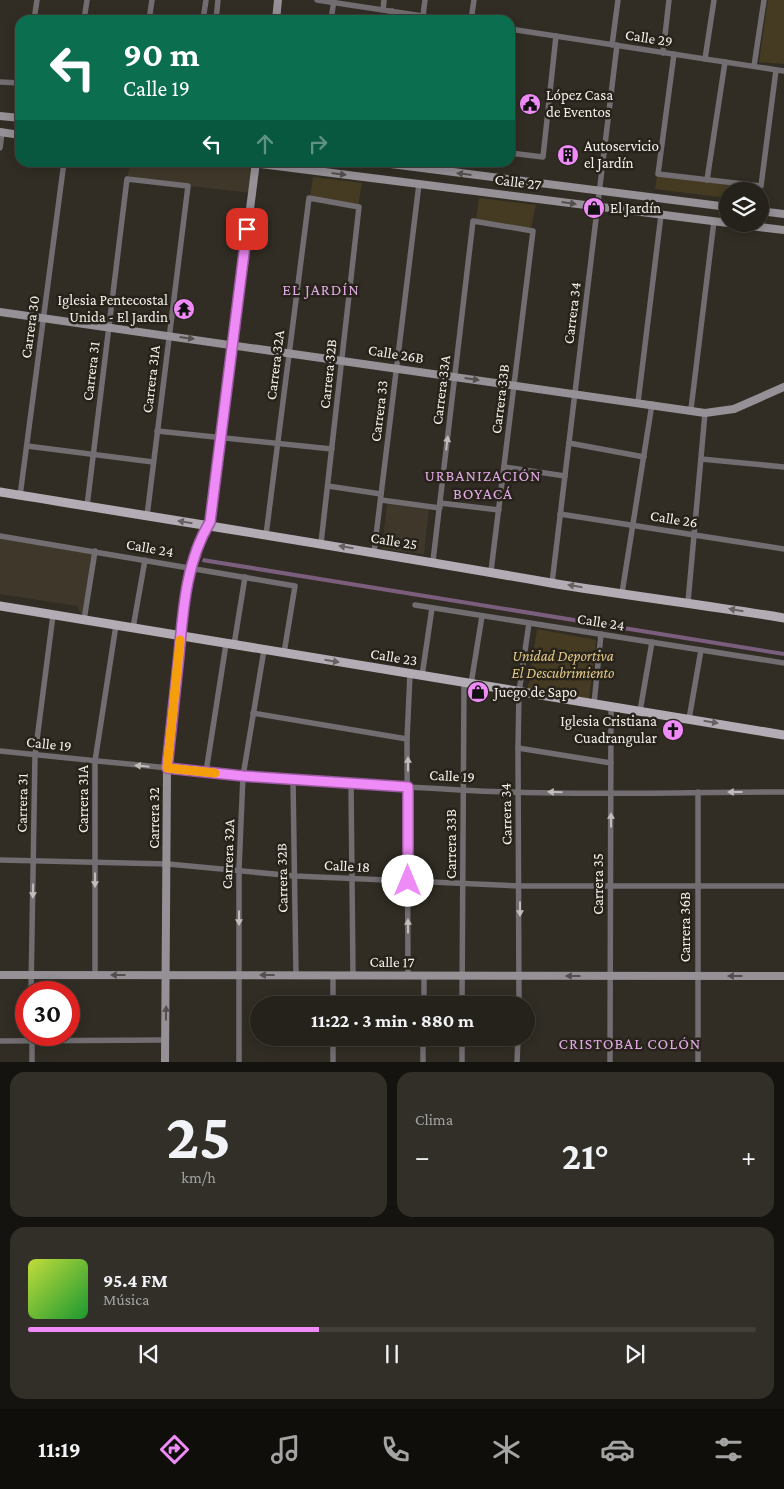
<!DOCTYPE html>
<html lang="es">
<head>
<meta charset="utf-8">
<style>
  body { margin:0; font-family:"Crimson Pro",serif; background:#312f28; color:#f1f3f6; height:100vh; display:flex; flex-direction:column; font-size:19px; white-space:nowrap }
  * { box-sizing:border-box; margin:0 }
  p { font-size:16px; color:#a3a4a3 }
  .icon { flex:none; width:28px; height:28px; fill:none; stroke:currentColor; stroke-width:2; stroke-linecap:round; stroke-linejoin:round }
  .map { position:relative; height:1062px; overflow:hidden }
  .side { display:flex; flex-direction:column; gap:10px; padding:10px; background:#14130f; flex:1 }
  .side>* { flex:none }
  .hud { position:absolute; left:15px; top:15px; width:500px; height:152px; border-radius:15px; box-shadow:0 2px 12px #0003,0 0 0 1px #423f3a; background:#0b6e4f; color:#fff; overflow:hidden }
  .controls { position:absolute; left:719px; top:182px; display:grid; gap:10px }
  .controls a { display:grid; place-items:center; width:50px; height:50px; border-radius:50%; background:#25221b; box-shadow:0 2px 12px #0003,0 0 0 1px #423f3a; font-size:25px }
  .speed { position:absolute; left:15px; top:981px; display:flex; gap:10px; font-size:25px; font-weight:700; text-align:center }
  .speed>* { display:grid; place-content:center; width:65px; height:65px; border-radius:50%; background:#25221b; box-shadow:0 2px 12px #0003,0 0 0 1px #423f3a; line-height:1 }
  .speed .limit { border:8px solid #d22; background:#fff; color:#111 }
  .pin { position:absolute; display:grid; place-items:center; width:42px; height:42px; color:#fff; margin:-21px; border-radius:10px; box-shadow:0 2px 8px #0006 }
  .me { position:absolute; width:55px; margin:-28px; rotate:0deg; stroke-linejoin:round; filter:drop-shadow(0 0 4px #0008) }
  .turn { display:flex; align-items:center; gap:18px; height:105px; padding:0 25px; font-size:22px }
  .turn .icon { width:65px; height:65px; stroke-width:2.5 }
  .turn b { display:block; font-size:35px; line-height:42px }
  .lanes { display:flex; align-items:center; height:48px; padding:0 25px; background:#0003; justify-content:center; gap:25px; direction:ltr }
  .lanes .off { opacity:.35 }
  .big { font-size:38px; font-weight:700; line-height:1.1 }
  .side .tile { flex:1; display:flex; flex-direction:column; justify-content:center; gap:8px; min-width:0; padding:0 18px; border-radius:15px; background:#312f28 }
  .side .dial { align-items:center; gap:0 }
  .dial b { font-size:65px; line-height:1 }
  .song { display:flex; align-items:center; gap:15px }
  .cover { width:60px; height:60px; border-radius:8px; background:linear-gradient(135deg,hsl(70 70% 55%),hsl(130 70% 35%)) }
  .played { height:5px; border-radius:2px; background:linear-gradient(90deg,#ef8bf7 40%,#423f3a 40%) }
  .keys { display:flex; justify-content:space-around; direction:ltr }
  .heat { display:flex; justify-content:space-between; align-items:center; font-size:28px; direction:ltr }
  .side .tiles { flex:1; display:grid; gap:10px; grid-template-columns:1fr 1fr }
  .tile:last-child { grid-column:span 2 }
  .trip { position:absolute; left:250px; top:996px; width:285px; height:50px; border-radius:25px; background:#25221b; box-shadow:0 2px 12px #0003,0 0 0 1px #423f3a; font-weight:700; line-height:50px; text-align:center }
  .tabs { display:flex; height:80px; justify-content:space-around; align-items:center; background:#0f0e0b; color:#a3a4a3 }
  .tabs .icon { width:35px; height:35px }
  .tabs .on { color:#ef8bf7 }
  .tabs b { font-size:22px; color:#f1f3f6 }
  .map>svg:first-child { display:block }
</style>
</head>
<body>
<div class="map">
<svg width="784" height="1062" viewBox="0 0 784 1062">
  <rect width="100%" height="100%" fill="#312d24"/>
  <!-- built -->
  <g fill="#3f382a">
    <path d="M245 162 256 164 252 193 127 179 130 163Z"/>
    <path d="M387 504 429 509 424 554 382 549Z"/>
    <path d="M0 536 95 551 84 620 77 606 0 594Z"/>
  </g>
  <!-- green -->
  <g fill="#453b22">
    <path d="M768 0H784V64L759 62Z"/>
    <path d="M657 176 757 188V191H728L727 198 655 189Z"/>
    <path d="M313 177 362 183 358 206 310 197Z"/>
    <path d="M479 198 536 205 531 228 476 220Z"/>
    <path d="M537 629 596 640 589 699 528 689Z"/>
  </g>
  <!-- water -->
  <path fill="#7b5e7d" d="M203 558 784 652V656L202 562Z"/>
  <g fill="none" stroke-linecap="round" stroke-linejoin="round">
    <!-- street -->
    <g stroke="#716d71" stroke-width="5.5">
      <path d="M317 0 449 20"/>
      <path d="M383 10 384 0"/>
      <path d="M423 16 425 0"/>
      <path d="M34 20 37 0"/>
      <path d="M84 20 87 0"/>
      <path d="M149 20 152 0"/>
      <path d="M203 20 206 0"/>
      <path d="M216 20 218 0"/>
      <path d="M331 20 334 0"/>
      <path d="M390 20 392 11"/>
      <path d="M471 20 474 0"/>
      <path d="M510 29 784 71"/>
      <path d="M612 45 618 0"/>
      <path d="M663 53 669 0"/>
      <path d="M674 54 658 174 761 186 776 70"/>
      <path d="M705 59 714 0"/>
      <path d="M754 66 764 0"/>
      <path d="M0 82 20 83"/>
      <path d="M0 148 2 133"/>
      <path d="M510 153 543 157 556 36"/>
      <path d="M707 180 725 62"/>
      <path d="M638 402 661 215"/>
      <path d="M691 409 714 221"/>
      <path d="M157 431 332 449"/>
      <path d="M569 443 644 457"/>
      <path d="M27 446 153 462"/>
      <path d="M701 459 784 467"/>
      <path d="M504 467 565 476"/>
      <path d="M328 486 381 494"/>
      <path d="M20 496 64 162"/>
      <path d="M381 500 440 508"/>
      <path d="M440 503 499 510"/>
      <path d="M87 506 127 179 188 186 147 516"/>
      <path d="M560 514 784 549"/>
      <path d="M266 535 309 198 359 207 321 543"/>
      <path d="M0 536 295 586 284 653"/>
      <path d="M374 552 419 184"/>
      <path d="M433 561 473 221 533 231 491 571"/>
      <path d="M552 583 617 45"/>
      <path d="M622 593 652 404"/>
      <path d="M688 602 705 413"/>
      <path d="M415 605 784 663"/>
      <path d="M84 620 95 551"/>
      <path d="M133 628 145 560"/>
      <path d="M234 645 245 577"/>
      <path d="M422 676 432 608"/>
      <path d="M471 684 482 616"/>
      <path d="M594 704 601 634"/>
      <path d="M640 711 652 642"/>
      <path d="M253 713 407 739"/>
      <path d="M689 719 701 650"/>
      <path d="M518 748 611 763"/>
      <path d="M0 751C153 767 306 782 460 790 568 796 676 792 784 792"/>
      <path d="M206 772 226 644"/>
      <path d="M293 780 296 975"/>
      <path d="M351 783 353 975"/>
      <path d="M0 860 168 864 295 876 520 886H784"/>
      <path d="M95 975V761L116 625"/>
      <path d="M408 975 407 739 410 674"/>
      <path d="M31 992 35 755 53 615"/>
      <path d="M333 1005V975"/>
      <path d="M424 1005V976"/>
      <path d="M462 1005 464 683"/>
      <path d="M519 1005 518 748 519 692 529 623"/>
      <path d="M32 1035V1062"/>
      <path d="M462 1038V1062"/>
      <path d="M0 1041 165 1040"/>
      <path d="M239 1062V869L243 776 264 650"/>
      <path d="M333 1062V1038"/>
      <path d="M423 1062V1038"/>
      <path d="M517 1062 518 1038"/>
      <path d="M610 1062 611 707"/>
      <path d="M698 1062V792"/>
    </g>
    <!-- secondary -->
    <g stroke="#969197" stroke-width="8">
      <path d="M276 20 278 0"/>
      <path d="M0 116 20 118"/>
      <path d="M0 132 20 135"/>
      <path d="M245 162 728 223"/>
      <path d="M375 162 728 207"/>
      <path d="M760 211 784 214"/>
      <path d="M734 224 784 230"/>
      <path d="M0 312 705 413 734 409 784 387"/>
      <path d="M0 975 784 976"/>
      <path d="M165 1062 167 768 185 598 193 562 201 536 210 522 256 162"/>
    </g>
    <!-- primary -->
    <g stroke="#b3acb4" stroke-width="9">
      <path d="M0 492C184 522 368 551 551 583 629 596 707 605 784 618"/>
      <path d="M0 606 784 735"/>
    </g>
  </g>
  <!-- one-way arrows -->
  <defs><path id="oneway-solid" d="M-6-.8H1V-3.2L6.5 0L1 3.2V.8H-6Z" transform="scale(1.25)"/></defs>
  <g fill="#534f4d">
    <use href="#oneway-solid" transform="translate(339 174) rotate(7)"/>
    <use href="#oneway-solid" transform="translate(464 174) rotate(-173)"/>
    <use href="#oneway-solid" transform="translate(569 203) rotate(8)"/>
    <use href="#oneway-solid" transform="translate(187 338) rotate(7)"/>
    <use href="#oneway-solid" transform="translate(472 379) rotate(8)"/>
    <use href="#oneway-solid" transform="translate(118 975) rotate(180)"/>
    <use href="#oneway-solid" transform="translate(267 975) rotate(-180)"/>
    <use href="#oneway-solid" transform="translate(573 976) rotate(-180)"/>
    <use href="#oneway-solid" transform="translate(735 976) rotate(-180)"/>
    <use href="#oneway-solid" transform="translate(166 1013) rotate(-89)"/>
  </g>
  <g fill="#bfbcba">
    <use href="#oneway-solid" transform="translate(447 443) rotate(-83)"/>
    <use href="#oneway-solid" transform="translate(408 764) rotate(-90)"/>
    <use href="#oneway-solid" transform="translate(142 766) rotate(-174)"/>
    <use href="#oneway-solid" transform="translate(555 792) rotate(-178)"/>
    <use href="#oneway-solid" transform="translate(735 792) rotate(180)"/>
    <use href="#oneway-solid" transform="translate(611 820) rotate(-90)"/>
    <use href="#oneway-solid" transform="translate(95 880) rotate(90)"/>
    <use href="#oneway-solid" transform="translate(33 891) rotate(91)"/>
    <use href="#oneway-solid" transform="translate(520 909) rotate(90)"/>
    <use href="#oneway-solid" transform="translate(239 918) rotate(90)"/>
    <use href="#oneway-solid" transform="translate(408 926) rotate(-90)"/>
  </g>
  <g fill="#666160">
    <use href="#oneway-solid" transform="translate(185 522) rotate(-171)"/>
    <use href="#oneway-solid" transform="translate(346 547) rotate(-171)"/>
    <use href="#oneway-solid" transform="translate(575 586) rotate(-171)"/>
    <use href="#oneway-solid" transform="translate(736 610) rotate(-170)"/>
    <use href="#oneway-solid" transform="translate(332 661) rotate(9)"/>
    <use href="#oneway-solid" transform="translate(711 722) rotate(9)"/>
  </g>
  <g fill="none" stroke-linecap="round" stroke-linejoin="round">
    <!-- route casing -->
    <g stroke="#9b5aa1" stroke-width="12">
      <path id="route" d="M247 229 210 522C186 561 183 611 179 655 175 693 171 730 167 768L243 776 408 787V881"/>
    </g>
    <!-- route -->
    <use href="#route" stroke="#ef8bf7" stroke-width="9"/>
    <!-- slow -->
    <path stroke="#f59e0b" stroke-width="9" d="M180 640 167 768 215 773"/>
  </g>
  <!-- icons -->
  <defs>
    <g id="civic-disc" transform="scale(1.125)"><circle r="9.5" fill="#ef8bf7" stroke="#27231b"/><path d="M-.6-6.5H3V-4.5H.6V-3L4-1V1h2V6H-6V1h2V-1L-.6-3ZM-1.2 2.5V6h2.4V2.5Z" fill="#111"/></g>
    <g id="building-disc" transform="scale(1.125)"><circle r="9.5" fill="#ef8bf7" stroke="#27231b"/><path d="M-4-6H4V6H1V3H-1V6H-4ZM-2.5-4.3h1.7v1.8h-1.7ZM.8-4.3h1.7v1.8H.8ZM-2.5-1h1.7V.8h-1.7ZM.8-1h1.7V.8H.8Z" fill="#111"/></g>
    <g id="shop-disc" transform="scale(1.125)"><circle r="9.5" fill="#ef8bf7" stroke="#27231b"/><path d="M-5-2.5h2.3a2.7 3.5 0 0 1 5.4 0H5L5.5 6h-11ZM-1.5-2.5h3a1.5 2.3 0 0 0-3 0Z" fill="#111"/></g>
    <g id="temple-disc" transform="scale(1.125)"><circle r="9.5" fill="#ef8bf7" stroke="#27231b"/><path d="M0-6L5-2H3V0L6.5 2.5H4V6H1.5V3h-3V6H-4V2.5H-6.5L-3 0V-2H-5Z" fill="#111"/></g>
    <g id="church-disc" transform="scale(1.125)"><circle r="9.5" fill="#ef8bf7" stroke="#27231b"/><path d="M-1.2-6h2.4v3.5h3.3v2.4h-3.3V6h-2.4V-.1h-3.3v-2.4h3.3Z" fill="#111"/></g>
  </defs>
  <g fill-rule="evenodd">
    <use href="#civic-disc" x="530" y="104"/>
    <use href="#building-disc" x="568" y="155"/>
    <use href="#shop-disc" x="594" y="208"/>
    <use href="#temple-disc" x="184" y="309"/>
    <use href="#shop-disc" x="478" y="692"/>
    <use href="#church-disc" x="673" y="730"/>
  </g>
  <g text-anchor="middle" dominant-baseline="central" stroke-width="5" stroke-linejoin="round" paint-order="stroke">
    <!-- street labels -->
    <g font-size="15" fill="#f3f0eb" stroke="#27231b">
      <text transform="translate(649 38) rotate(9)">Calle 29</text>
      <text transform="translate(518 182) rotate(7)">Calle 27</text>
      <text transform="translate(572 313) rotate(-83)">Carrera 34</text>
      <text transform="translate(30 327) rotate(-82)">Carrera 30</text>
      <text transform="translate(396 354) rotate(9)">Calle 26B</text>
      <text transform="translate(275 365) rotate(-83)">Carrera 32A</text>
      <text transform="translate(91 371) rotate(-83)">Carrera 31</text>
      <text transform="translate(328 374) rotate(-84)">Carrera 32B</text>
      <text transform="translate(151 379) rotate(-83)">Carrera 31A</text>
      <text transform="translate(441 390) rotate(-83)">Carrera 33A</text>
      <text transform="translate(500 399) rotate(-83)">Carrera 33B</text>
      <text transform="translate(379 411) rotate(-83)">Carrera 33</text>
      <text transform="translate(674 519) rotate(9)">Calle 26</text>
      <text transform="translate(394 541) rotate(9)">Calle 25</text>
      <text transform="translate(150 548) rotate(10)">Calle 24</text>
      <text transform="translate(601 622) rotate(9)">Calle 24</text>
      <text transform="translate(394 657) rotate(9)">Calle 23</text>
      <text transform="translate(49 744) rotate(6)">Calle 19</text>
      <text transform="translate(452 776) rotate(3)">Calle 19</text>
      <text transform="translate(83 799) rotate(-90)">Carrera 31A</text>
      <text transform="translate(22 803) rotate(-89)">Carrera 31</text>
      <text transform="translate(506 814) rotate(-91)">Carrera 34</text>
      <text transform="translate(154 818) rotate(-90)">Carrera 32</text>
      <text transform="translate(451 844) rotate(-90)">Carrera 33B</text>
      <text transform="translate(228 854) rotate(-88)">Carrera 32A</text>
      <text transform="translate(347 866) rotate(3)">Calle 18</text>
      <text transform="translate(282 878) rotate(-91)">Carrera 32B</text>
      <text transform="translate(598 884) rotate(-90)">Carrera 35</text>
      <text transform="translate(685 927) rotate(-90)">Carrera 36B</text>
      <text transform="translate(392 962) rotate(1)">Calle 17</text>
    </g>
    <!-- poi labels -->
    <g font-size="15" fill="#f3f0eb" stroke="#27231b" text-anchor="start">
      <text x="546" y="95">López Casa<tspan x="546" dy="17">de Eventos</tspan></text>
      <text x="584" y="146">Autoservicio<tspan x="584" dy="17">el Jardín</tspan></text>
      <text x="610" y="208">El Jardín</text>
      <text x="168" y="300" text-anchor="end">Iglesia Pentecostal<tspan x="168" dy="17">Unida - El Jardin</tspan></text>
      <text x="494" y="692">Juego de Sapo</text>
      <text x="657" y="721" text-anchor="end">Iglesia Cristiana<tspan x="657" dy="17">Cuadrangular</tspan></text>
    </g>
    <!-- park labels -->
    <g font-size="15" font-style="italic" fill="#e4c988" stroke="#27231b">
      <text x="563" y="656">Unidad Deportiva<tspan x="563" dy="17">El Descubrimiento</tspan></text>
    </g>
    <!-- neighbourhood labels -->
    <g font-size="16" letter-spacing="1" fill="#e0a9e3" stroke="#27231b">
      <text x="321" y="289">EL JARDÍN</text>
      <text x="483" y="475">URBANIZACIÓN<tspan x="483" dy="18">BOYACÁ</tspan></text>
      <text x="630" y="1043">CRISTOBAL COLÓN</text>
    </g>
  </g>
</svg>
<div class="controls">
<a><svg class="icon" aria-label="layers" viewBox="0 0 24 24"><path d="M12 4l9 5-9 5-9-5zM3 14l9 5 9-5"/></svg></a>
</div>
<div class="speed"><div class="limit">30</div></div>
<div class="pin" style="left:247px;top:229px;background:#d93025"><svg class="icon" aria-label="arrive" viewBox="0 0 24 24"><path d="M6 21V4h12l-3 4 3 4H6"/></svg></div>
<svg class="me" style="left:408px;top:881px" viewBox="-20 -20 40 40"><circle r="19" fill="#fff"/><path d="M0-13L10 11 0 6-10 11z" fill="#ef8bf7"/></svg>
<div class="trip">11:22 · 3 min · 880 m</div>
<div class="hud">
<div class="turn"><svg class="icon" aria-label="left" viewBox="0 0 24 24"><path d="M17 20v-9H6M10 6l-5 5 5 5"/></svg><div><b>90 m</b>Calle 19</div></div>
<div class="lanes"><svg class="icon" aria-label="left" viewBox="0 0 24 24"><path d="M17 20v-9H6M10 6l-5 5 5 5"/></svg><svg class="icon off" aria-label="ahead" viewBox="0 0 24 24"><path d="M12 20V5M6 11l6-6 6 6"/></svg><svg class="icon off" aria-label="right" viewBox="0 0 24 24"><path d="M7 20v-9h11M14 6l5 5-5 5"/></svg></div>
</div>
</div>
<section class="side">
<div class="tiles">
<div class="tile dial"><b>25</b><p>km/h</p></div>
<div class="tile"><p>Clima</p>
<div class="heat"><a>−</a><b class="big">21°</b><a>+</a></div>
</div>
<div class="tile">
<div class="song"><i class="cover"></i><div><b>95.4 FM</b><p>Música</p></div></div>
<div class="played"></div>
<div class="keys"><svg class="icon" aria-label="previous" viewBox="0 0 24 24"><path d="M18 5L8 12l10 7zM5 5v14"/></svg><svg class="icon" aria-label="pause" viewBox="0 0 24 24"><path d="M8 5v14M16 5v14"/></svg><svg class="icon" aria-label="next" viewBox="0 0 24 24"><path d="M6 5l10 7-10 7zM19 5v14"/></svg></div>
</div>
</div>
</section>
<nav class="tabs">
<b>11:19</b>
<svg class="icon on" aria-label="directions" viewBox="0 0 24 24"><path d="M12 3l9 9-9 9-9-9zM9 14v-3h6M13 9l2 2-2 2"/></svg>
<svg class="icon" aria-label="music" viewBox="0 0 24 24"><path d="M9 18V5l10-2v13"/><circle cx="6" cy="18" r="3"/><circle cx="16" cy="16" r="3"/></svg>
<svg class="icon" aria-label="phone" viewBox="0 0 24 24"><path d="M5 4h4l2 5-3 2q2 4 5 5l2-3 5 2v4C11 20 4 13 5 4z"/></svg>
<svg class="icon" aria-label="climate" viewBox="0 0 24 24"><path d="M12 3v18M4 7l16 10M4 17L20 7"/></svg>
<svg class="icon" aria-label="car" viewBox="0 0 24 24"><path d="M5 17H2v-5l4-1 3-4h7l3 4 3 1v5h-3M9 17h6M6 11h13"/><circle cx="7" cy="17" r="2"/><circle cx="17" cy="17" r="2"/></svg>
<svg class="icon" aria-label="filters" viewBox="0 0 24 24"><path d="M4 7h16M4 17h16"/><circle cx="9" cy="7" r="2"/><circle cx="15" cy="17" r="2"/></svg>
</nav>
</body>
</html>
